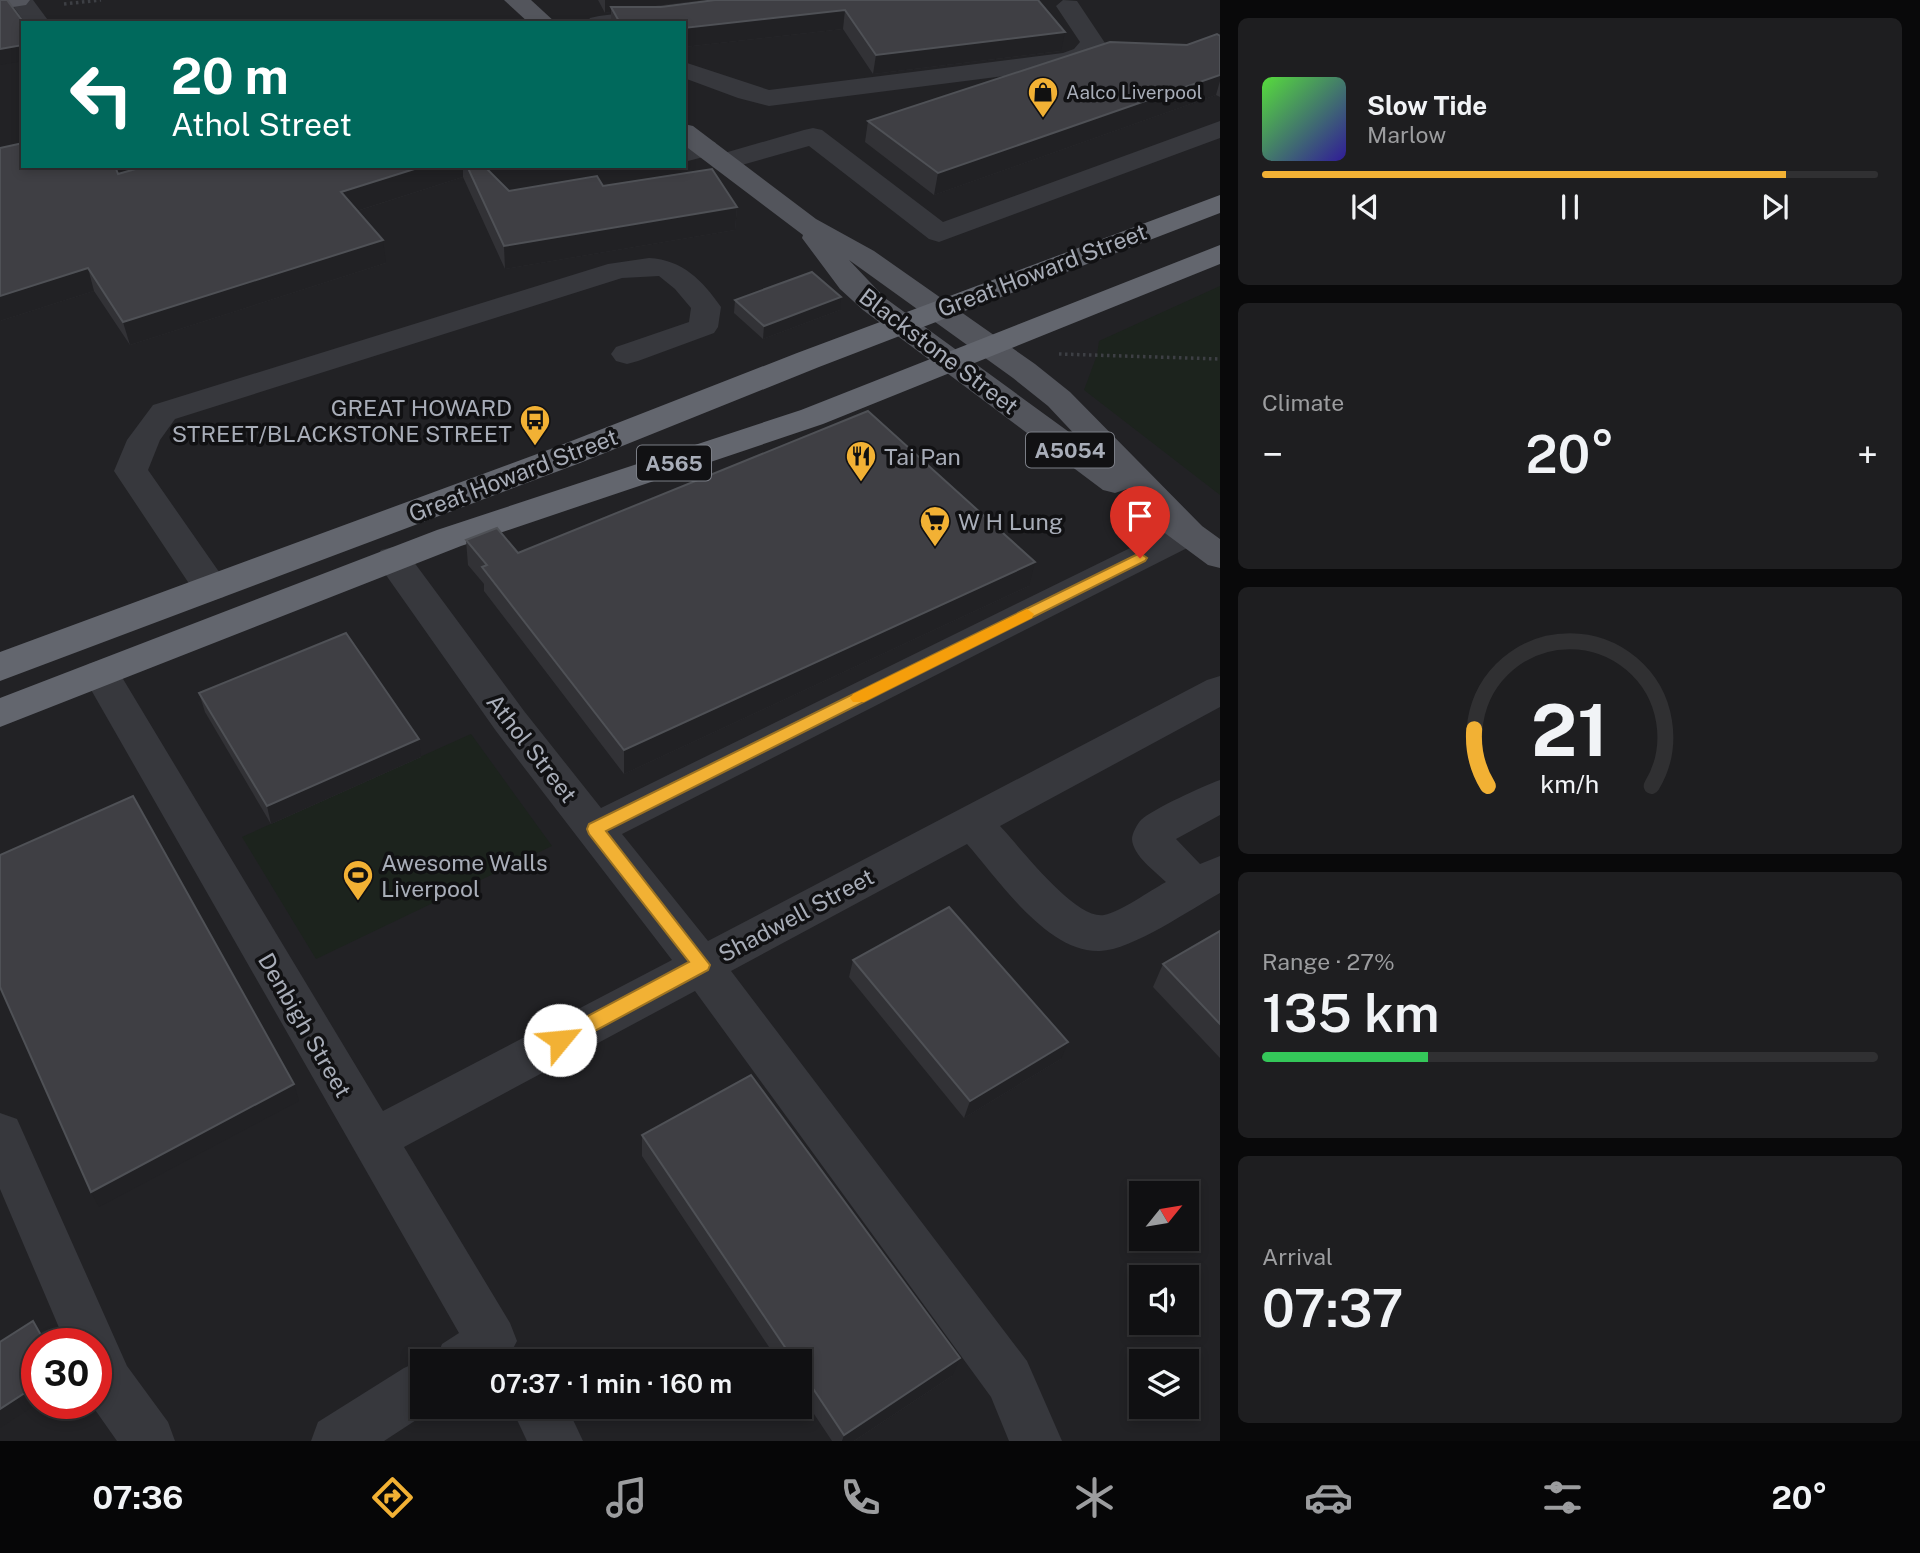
<!DOCTYPE html>
<html lang="en">
<head>
<meta charset="utf-8">
<style>
  body { margin:0; font-family:"Public Sans",sans-serif; background:#1e1e20; color:#f1f3f6; height:100vh; display:flex; flex-direction:column; font-size:26px; white-space:nowrap }
  * { box-sizing:border-box; margin:0 }
  p { font-size:23px; color:#9c9d9f }
  .icon { flex:none; width:38px; height:38px; fill:none; stroke:currentColor; stroke-width:2; stroke-linecap:round; stroke-linejoin:round }
  .map { position:relative; flex:1; overflow:hidden }
  .side { display:flex; flex-direction:column; gap:18px; padding:18px; background:#09090a; width:700px }
  .side>* { flex:none }
  .hud { position:absolute; left:21px; top:21px; width:665px; height:147px; border-radius:0px; box-shadow:0 4px 10px #0003,0 0 0 2px #303032; background:#00695c; color:#fff; overflow:hidden }
  .needle { width:46px; rotate:60deg }
  .buttons { position:absolute; left:1129px; top:1181px; display:grid; gap:14px }
  .buttons a { display:grid; place-items:center; width:70px; height:70px; border-radius:0px; background:#101012; box-shadow:0 4px 10px #0003,0 0 0 2px #303032; font-size:35px }
  .speed { position:absolute; left:21px; top:1328px; display:flex; gap:14px; font-size:35px; font-weight:700; text-align:center }
  .speed>* { display:grid; place-content:center; width:91px; height:91px; border-radius:50%; background:#101012; box-shadow:0 4px 10px #0003,0 0 0 2px #303032; line-height:1 }
  .speed .limit { border:10px solid #d22; background:#fff; color:#111 }
  .pin { position:absolute; display:grid; place-items:center; width:60px; height:60px; color:#fff; margin:-72px -30px; border-radius:50% 50% 50% 0; rotate:-45deg; box-shadow:0 0 7px #0007 }
  .pin .icon { rotate:45deg }
  .me { position:absolute; width:77px; margin:-38px; rotate:62deg; stroke-linejoin:round; filter:drop-shadow(0 0 5px #0008) }
  .turn { display:flex; align-items:center; gap:24px; height:147px; padding:0 35px; font-size:32px }
  .turn .icon { width:91px; height:91px; stroke-width:2.5 }
  .turn b { display:block; font-size:49px; line-height:60px }
  .big { font-size:52px; font-weight:600; line-height:1.1 }
  .side .card { flex:1; display:flex; flex-direction:column; justify-content:center; gap:10px; min-width:0; padding:0 24px; border-radius:10px; background:#1e1e20 }
  .side .dial { align-items:center; gap:0 }
  .dial svg { height:182px; overflow:visible; fill:none; stroke:#303032; stroke-width:7; stroke-linecap:round; text-anchor:middle }
  .dial text { fill:#f1f3f6; stroke:none }
  .song { display:flex; align-items:center; gap:21px }
  .cover { width:84px; height:84px; border-radius:10px; background:linear-gradient(135deg,hsl(110 70% 55%),hsl(250 70% 35%)) }
  .played { height:7px; border-radius:4px; background:linear-gradient(90deg,#f2b134 85%,#303032 85%) }
  .keys { display:flex; justify-content:space-around; direction:ltr }
  .heat { display:flex; justify-content:space-between; align-items:center; font-size:38px; direction:ltr }
  .charge { height:10px; border-radius:5px; background:linear-gradient(90deg,#34c759 27%,#303032 0) }
  .trip { position:absolute; left:410px; top:1349px; width:402px; height:70px; border-radius:0px; background:#101012; box-shadow:0 4px 10px #0003,0 0 0 2px #303032; font-weight:600; line-height:70px; text-align:center }
  .tabs { display:flex; height:112px; justify-content:space-around; align-items:center; background:#060607; color:#9c9d9f }
  .tabs .icon { width:49px; height:49px }
  .tabs .selected { color:#f2b134 }
  .tabs b { font-size:32px; color:#f1f3f6 }
  main { display:flex; flex:1; min-height:0 }
  .map>svg:first-child { display:block }
</style>
</head>
<body>
<main>
<div class="map">
<svg width="1220" height="1441" viewBox="0 0 1220 1441">
  <rect width="100%" height="100%" fill="#161618"/>
  <!-- built -->
  <path fill="#222225" fill-rule="evenodd" d="M18 0H1220V1441H0V2ZM23 23H684V166H23ZM1141 1194H1186V1239H1141ZM1141 1278H1186V1323H1141ZM37 1344H96V1404H37ZM422 1362H800V1407H422ZM1141 1362H1186V1407H1141Z"/>
  <!-- green -->
  <g fill="#1c231d">
    <path d="M1220 286V495L1084 390 1097 355 1099 341Z"/>
    <path d="M471 734 552 846 316 959 242 837Z"/>
  </g>
  <g fill="none" stroke-linecap="round" stroke-linejoin="round">
    <!-- path -->
    <g stroke="#3d3f44" stroke-width="3.5" stroke-dasharray="2.5 3.5" stroke-linecap="butt">
      <path d="M64 4 101 0"/>
      <path d="M1059 354 1220 359"/>
    </g>
    <!-- minor -->
    <g fill="#37383d" fill-rule="evenodd">
      <path d="M9 0H33L50 23H25Z"/>
      <path d="M1063 0 1077 1 1105 43 1092 59 1067 68 769 106 738 98 684 78V62L769 90 1063 53 1074 49 1080 42 1056 6Z"/>
      <path d="M663 8 672 10 675 15 672 20 659 23H587L590 18 599 16Z"/>
      <path d="M1220 121V138L939 242 929 239 809 146 724 170 714 168 710 162 714 156 804 130 813 128 822 130 943 222Z"/>
      <path d="M705 140 715 142 718 148 715 154 684 162V145Z"/>
      <path d="M649 258C683 260 702 280 721 307L718 327 714 333 638 361 627 364 616 361 611 354 616 347 689 322 691 308 675 289 659 276 622 278 175 419 160 440 148 470 224 579 229 588 224 597 211 601 198 597 114 471 127 440 153 405 608 264Z"/>
      <path d="M1189 521 1201 525 1206 533 1201 541 622 834 708 941 1207 680 1220 676V707L1000 826C1020 847 1075 920 1104 915 1121 912 1149 891 1166 882 1155 871 1133 856 1132 839 1132 834 1137 824 1141 820 1153 809 1203 786 1220 780V815L1176 839 1200 864 1220 856V893C1191 909 1132 950 1100 951 1047 953 999 880 967 844L731 971 1027 1361 1062 1441H1009L991 1397 695 991 404 1147 510 1323 517 1341 506 1362H435L442 1344 459 1333 82 674 88 664 101 660 114 664 383 1111 672 960 496 731 381 568 375 559 381 550 393 547 405 550 524 711 601 808 1177 525Z"/>
      <path d="M0 1113 17 1119 127 1366 168 1422 175 1441H117L91 1404H96V1344H66L0 1189Z"/>
      <path d="M422 1360 425 1362H422V1407H436L384 1441H311L318 1422 404 1368Z"/>
      <path d="M511 1407H567L583 1441H527Z"/>
    </g>
    <!-- major -->
    <g fill="#53555c" fill-rule="evenodd">
      <path d="M0 0H30L26 5 0 9Z"/>
      <path d="M504 0H531L556 23H529Z"/>
      <path d="M684 124 693 126 816 219 874 251 1035 364 1070 392 1202 526 1220 539V568L1208 565 1158 528 1154 518 1127 489 1115 493 1103 490 863 310 840 289 802 238 803 235 684 145ZM849 260 1013 378 1048 406 1080 440 885 298Z"/>
    </g>
    <!-- highway -->
    <g fill="#63666e" fill-rule="evenodd">
      <path d="M1220 195V213L819 367 580 463 0 681V652L556 447 797 353Z"/>
      <path d="M1220 245V264L823 424 461 546 0 727V698L437 530 801 410Z"/>
    </g>
  </g>
  <!-- wall -->
  <g fill="#323236">
    <path d="M598 0H705L651 7 1038 0 1061 51 873 74 843 29 684 47V23H611V12L605 13Z"/>
    <path d="M1220 36V97L1216 95 934 195 865 142 868 121 1187 45Z"/>
    <path d="M146 166H484L509 191 603 186 737 207 735 230 505 269 463 177 357 211 386 263 130 345 94 291 0 321 118 174Z"/>
    <path d="M735 300 840 310 763 339 734 313Z"/>
    <path d="M466 540 518 553 1029 586 624 774 484 591V584L468 565Z"/>
    <path d="M199 693 421 757 271 824 205 712Z"/>
    <path d="M1220 931V1058L1153 987 1163 964Z"/>
    <path d="M853 960 1061 1059 964 1118 849 977Z"/>
    <path d="M642 1135 952 1376 854 1441H832L800 1393V1362H779L642 1156Z"/>
  </g>
  <!-- shaded-wall -->
  <g fill="#212124">
    <path d="M605 0H705L614 11 611 7V12L605 13Z"/>
    <path d="M845 10 843 29 684 47V28Z"/>
    <path d="M1065 32 1061 51 873 74 876 55Z"/>
    <path d="M23 45V61L0 65V49Z"/>
    <path d="M1220 75V81L1216 95 934 195 938 173Z"/>
    <path d="M424 166H463V177L344 215 341 192Z"/>
    <path d="M737 207 735 230 505 269 504 246Z"/>
    <path d="M383 240 386 263 130 345 123 322Z"/>
    <path d="M88 268 94 291 0 321V296Z"/>
    <path d="M841 297 840 310 763 339 764 326Z"/>
    <path d="M1035 562 1029 586 624 774V750Z"/>
    <path d="M419 739 421 757 271 824 267 806Z"/>
    <path d="M1068 1042 1061 1059 964 1118 970 1101Z"/>
    <path d="M294 1084 299 1101 99 1207 91 1192Z"/>
    <path d="M33 1321 42 1334 48 1344H46Z"/>
    <path d="M960 1358 952 1376 854 1441H842L844 1435Z"/>
    <path d="M37 1385V1404L0 1428V1409Z"/>
  </g>
  <!-- building -->
  <g fill="#3f3f44" stroke="#4f5156" stroke-width="2">
    <path d="M0 0H7L24 23H23V45L0 49Z"/>
    <path d="M715 0H1038L1065 32 876 55 845 10 684 28V23H620L611 7H661Z"/>
    <path d="M1217 34 1220 36V75L938 173 868 121 1110 42 1187 45Z"/>
    <path d="M23 143V166H115L118 174 146 166H424L341 192 383 240 123 322 88 268 0 296V148Z"/>
    <path d="M467 166H484L509 191 597 176 603 186 712 169 737 207 504 246Z"/>
    <path d="M812 272 841 297 764 326 735 300Z"/>
    <path d="M868 411 1035 562 624 750 482 567 487 565 466 540 497 528 518 553Z"/>
    <path d="M346 633 419 739 267 806 199 693Z"/>
    <path d="M133 796 294 1084 91 1192 0 987V855Z"/>
    <path d="M949 907 1068 1042 970 1101 853 960Z"/>
    <path d="M1220 931V1024L1163 964Z"/>
    <path d="M751 1075 960 1358 844 1435 800 1369V1362H795L642 1135Z"/>
    <path d="M33 1321 46 1344H37V1385L0 1409V1342Z"/>
  </g>
  <!-- route -->
  <path fill="#f2b134" stroke="#9d7322" stroke-width="2" d="M1140 553 1147 558 1145 561 606 831 710 965 708 970 567 1046 560 1048 554 1046 551 1040 554 1034 689 962 589 834 587 829 589 824Z"/>
  <!-- slow -->
  <path fill="#f59e0b" d="M1027 609 1034 614 1032 618 864 702H853L850 698 853 694Z"/>
  <!-- icons -->
  <defs>
    <g id="shop-pin" transform="scale(1.575)"><path d="M0 17L-7.5 6A9.5 9.5 0 1 1 7.5 6Z" fill="#f2b134" stroke="#111113"/><path d="M-5-2.5h2.3a2.7 3.5 0 0 1 5.4 0H5L5.5 6h-11ZM-1.5-2.5h3a1.5 2.3 0 0 0-3 0Z" fill="#111"/></g>
    <g id="bus-pin" transform="scale(1.575)"><path d="M0 17L-7.5 6A9.5 9.5 0 1 1 7.5 6Z" fill="#f2b134" stroke="#111113"/><path d="M-5-6H5V4H4V6H2V4H-2V6H-4V4H-5ZM-3.5-4V0h7V-4ZM-3.5 1.2v1.5H-2V1.2ZM2 1.2v1.5H3.5V1.2Z" fill="#111"/></g>
    <g id="restaurant-pin" transform="scale(1.575)"><path d="M0 17L-7.5 6A9.5 9.5 0 1 1 7.5 6Z" fill="#f2b134" stroke="#111113"/><path d="M-5-6h1v4h1v-4h1v4h1v-4h1v5L-1.5 .5V6h-2V.5L-5-1ZM5-6V6H3V1.5H1.5Q1.5-4 5-6Z" fill="#111"/></g>
    <g id="supermarket-pin" transform="scale(1.575)"><path d="M0 17L-7.5 6A9.5 9.5 0 1 1 7.5 6Z" fill="#f2b134" stroke="#111113"/><path d="M-6-5.5h2.5l.6 2H6L4.5 2H-2.5L-4.4-4H-6ZM-1.5 3.2a1.3 1.3 0 1 0 .1 0ZM3 3.2a1.3 1.3 0 1 0 .1 0Z" fill="#111"/></g>
    <g id="stadium-pin" transform="scale(1.575)"><path d="M0 17L-7.5 6A9.5 9.5 0 1 1 7.5 6Z" fill="#f2b134" stroke="#111113"/><path d="M0-5a6.5 5 0 1 0 0 10a6.5 5 0 1 0 0-10ZM-3.5-1.8h7v3.6h-7Z" fill="#111"/></g>
  </defs>
  <g fill-rule="evenodd">
    <use href="#shop-pin" x="1043" y="92"/>
    <use href="#bus-pin" x="535" y="420"/>
    <use href="#restaurant-pin" x="861" y="456"/>
    <use href="#supermarket-pin" x="935" y="521"/>
    <use href="#stadium-pin" x="358" y="875"/>
  </g>
  <g text-anchor="middle" dominant-baseline="central" stroke-width="7" stroke-linejoin="round" paint-order="stroke">
    <!-- far-poi labels -->
    <g font-size="19" fill="#a8adb8" stroke="#111113" text-anchor="start">
      <text x="1066" y="92">Aalco Liverpool</text>
    </g>
    <!-- shield labels -->
    <g fill="#111113" stroke="#7b7e86" stroke-width="2">
      <rect x="1026" y="432.5" width="88" height="35" rx="5"/>
      <rect x="637" y="445.5" width="74" height="35" rx="5"/>
    </g>
    <g font-size="21" font-weight="bold" fill="#a8adb8">
      <text x="1070" y="450">A5054</text>
      <text x="674" y="463">A565</text>
    </g>
    <!-- street labels -->
    <g font-size="23" fill="#a8adb8" stroke="#111113">
      <text transform="translate(1042 270) rotate(-21)">Great Howard Street</text>
      <text transform="translate(939 351) rotate(37)">Blackstone Street</text>
      <text transform="translate(513 475) rotate(-21)">Great Howard Street</text>
      <text transform="translate(532 748) rotate(52)">Athol Street</text>
      <text transform="translate(796 915) rotate(-28)">Shadwell Street</text>
      <text transform="translate(305 1025) rotate(60)">Denbigh Street</text>
    </g>
    <!-- poi labels -->
    <g font-size="23" fill="#a8adb8" stroke="#111113" text-anchor="start">
      <text x="512" y="407" text-anchor="end">GREAT HOWARD<tspan x="512" dy="26">STREET/BLACKSTONE STREET</tspan></text>
      <text x="884" y="456">Tai Pan</text>
      <text x="958" y="521">W H Lung</text>
      <text x="381" y="862">Awesome Walls<tspan x="381" dy="26">Liverpool</tspan></text>
    </g>
  </g>
</svg>
<div class="buttons">
<a><svg class="needle" viewBox="-14 -14 28 28"><path d="M0-13l5 13h-10z" fill="#e53935"/><path d="M0 13l5-13h-10z" fill="#9c9d9f"/></svg></a>
<a><svg class="icon" aria-label="sound" viewBox="0 0 24 24"><path d="M4 9h4l5-4v14l-5-4H4zM17 9q2 3 0 6"/></svg></a>
<a><svg class="icon" aria-label="layers" viewBox="0 0 24 24"><path d="M12 4l9 5-9 5-9-5zM3 14l9 5 9-5"/></svg></a>
</div>
<div class="speed"><div class="limit">30</div></div>
<div class="pin" style="left:1140px;top:558px;background:#d93025"><svg class="icon" aria-label="arrive" viewBox="0 0 24 24"><path d="M6 21V4h12l-3 4 3 4H6"/></svg></div>
<svg class="me" style="left:560px;top:1040px" viewBox="-20 -20 40 40"><circle r="19" fill="#fff"/><path d="M0-13L10 11 0 6-10 11z" fill="#f2b134"/></svg>
<div class="trip">07:37 · 1 min · 160 m</div>
<div class="hud">
<div class="turn"><svg class="icon" aria-label="left" viewBox="0 0 24 24"><path d="M17 20v-9H6M10 6l-5 5 5 5"/></svg><div><b>20 m</b>Athol Street</div></div>
</div>
</div>
<section class="side">
<div class="card">
<div class="song"><i class="cover"></i><div><b>Slow Tide</b><p>Marlow</p></div></div>
<div class="played"></div>
<div class="keys"><svg class="icon" aria-label="previous" viewBox="0 0 24 24"><path d="M18 5L8 12l10 7zM5 5v14"/></svg><svg class="icon" aria-label="pause" viewBox="0 0 24 24"><path d="M8 5v14M16 5v14"/></svg><svg class="icon" aria-label="next" viewBox="0 0 24 24"><path d="M6 5l10 7-10 7zM19 5v14"/></svg></div>
</div>
<div class="card"><p>Climate</p>
<div class="heat"><a>−</a><b class="big">20°</b><a>+</a></div>
</div>
<div class="card dial"><svg viewBox="0 0 100 80">
<path d="M14 69A42 42 0 1 1 86 69"/>
<path d="M14 69A42 42 0 0 1 8 44" stroke="#f2b134"/>
<text x="50" y="56" font-size="32" font-weight="700">21</text>
<text x="50" y="72" font-size="11">km/h</text>
</svg></div>
<div class="card"><p>Range · 27%</p><b class="big">135 km</b><div class="charge"></div></div>
<div class="card"><p>Arrival</p><b class="big">07:37</b></div>
</section>
</main>
<nav class="tabs">
<b>07:36</b>
<svg class="icon selected" aria-label="directions" viewBox="0 0 24 24"><path d="M12 3l9 9-9 9-9-9zM9 14v-3h6M13 9l2 2-2 2"/></svg>
<svg class="icon" aria-label="music" viewBox="0 0 24 24"><path d="M9 18V5l10-2v13"/><circle cx="6" cy="18" r="3"/><circle cx="16" cy="16" r="3"/></svg>
<svg class="icon" aria-label="phone" viewBox="0 0 24 24"><path d="M5 4h4l2 5-3 2q2 4 5 5l2-3 5 2v4C11 20 4 13 5 4z"/></svg>
<svg class="icon" aria-label="climate" viewBox="0 0 24 24"><path d="M12 3v18M4 7l16 10M4 17L20 7"/></svg>
<svg class="icon" aria-label="car" viewBox="0 0 24 24"><path d="M5 17H2v-5l4-1 3-4h7l3 4 3 1v5h-3M9 17h6M6 11h13"/><circle cx="7" cy="17" r="2"/><circle cx="17" cy="17" r="2"/></svg>
<svg class="icon" aria-label="filters" viewBox="0 0 24 24"><path d="M4 7h16M4 17h16"/><circle cx="9" cy="7" r="2"/><circle cx="15" cy="17" r="2"/></svg>
<b>20°</b>
</nav>
</body>
</html>
